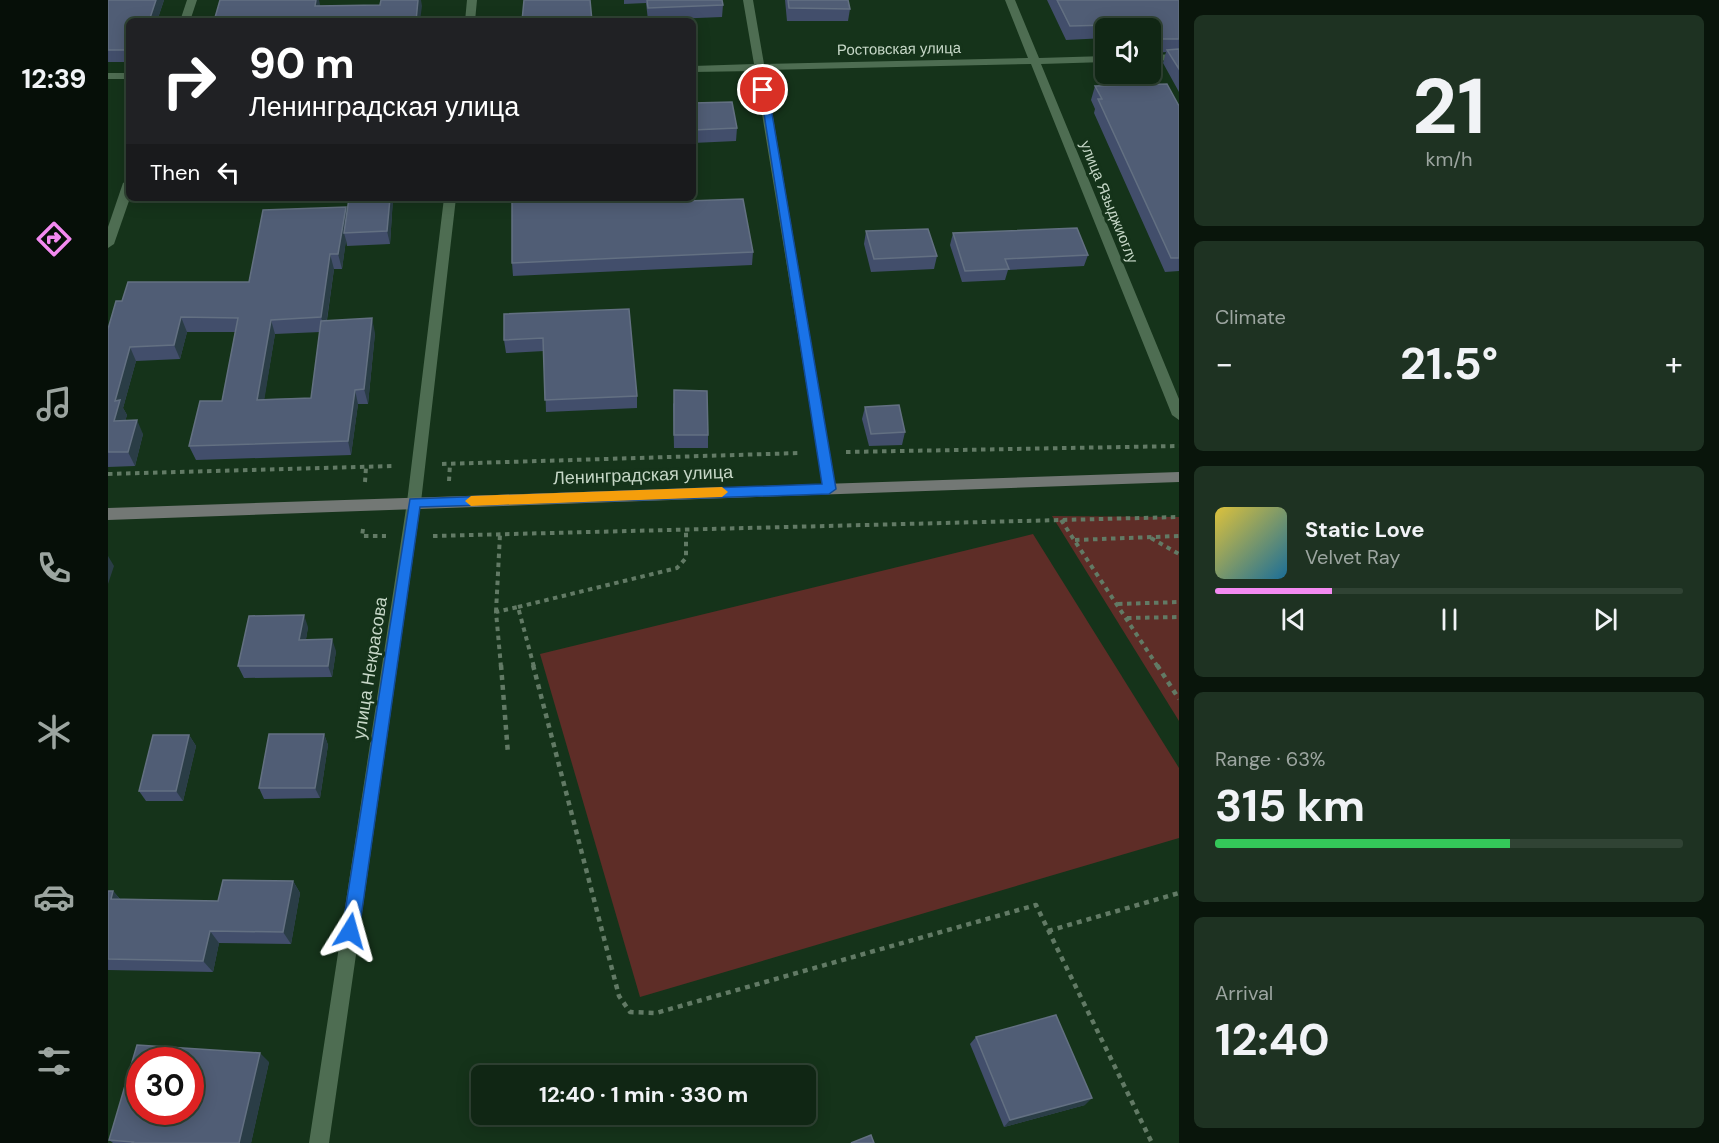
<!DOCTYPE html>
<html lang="en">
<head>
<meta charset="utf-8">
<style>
  body { margin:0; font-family:"DM Sans",sans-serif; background:#1e3222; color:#f1f3f6; height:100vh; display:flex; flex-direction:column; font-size:22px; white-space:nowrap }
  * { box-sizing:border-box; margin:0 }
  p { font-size:20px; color:#9ca5a0 }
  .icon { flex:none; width:33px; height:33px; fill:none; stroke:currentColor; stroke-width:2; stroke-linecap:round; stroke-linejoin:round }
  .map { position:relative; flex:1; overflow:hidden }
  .side { display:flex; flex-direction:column; gap:15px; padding:15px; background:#09150b; width:540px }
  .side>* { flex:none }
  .guide { position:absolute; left:18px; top:18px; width:570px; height:183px; border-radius:9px; box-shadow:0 3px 15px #0003,0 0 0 2px #304334; background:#202124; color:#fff; overflow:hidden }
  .fabs { position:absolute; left:987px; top:18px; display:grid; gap:12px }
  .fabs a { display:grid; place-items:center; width:66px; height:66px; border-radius:9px; background:#102614; box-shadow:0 3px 15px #0003,0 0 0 2px #304334; font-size:30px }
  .speed { position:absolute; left:18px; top:1047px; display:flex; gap:12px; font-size:30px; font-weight:700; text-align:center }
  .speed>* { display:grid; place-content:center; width:78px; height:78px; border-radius:50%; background:#102614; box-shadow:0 3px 15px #0003,0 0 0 2px #304334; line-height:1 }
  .speed .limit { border:9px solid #d22; background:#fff; color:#111 }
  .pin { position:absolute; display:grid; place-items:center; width:51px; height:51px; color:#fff; margin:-26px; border:3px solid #fff; border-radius:50%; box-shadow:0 2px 6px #0007 }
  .me { position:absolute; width:66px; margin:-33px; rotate:8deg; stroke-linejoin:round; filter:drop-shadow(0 0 4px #0008) }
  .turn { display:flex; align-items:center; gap:21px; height:126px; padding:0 24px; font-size:27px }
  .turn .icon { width:78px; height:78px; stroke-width:2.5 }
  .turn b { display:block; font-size:42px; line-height:51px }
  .then { display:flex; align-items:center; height:57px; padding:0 24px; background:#0003; gap:12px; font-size:22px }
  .big { font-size:45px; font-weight:700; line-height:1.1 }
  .side .widget { flex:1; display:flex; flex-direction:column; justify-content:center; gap:9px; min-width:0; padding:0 21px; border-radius:9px; background:#1e3222 }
  .side .dial { align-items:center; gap:0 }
  .dial b { font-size:78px; line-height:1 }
  .song { display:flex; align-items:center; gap:18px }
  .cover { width:72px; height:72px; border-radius:9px; background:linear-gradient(135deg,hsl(50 70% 55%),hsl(200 70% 35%)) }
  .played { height:6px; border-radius:3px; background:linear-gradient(90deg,#f38af1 25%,#304334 25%) }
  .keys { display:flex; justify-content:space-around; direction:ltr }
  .heat { display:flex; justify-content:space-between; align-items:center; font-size:33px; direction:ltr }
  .charge { height:9px; border-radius:4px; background:linear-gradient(90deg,#34c759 63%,#304334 0) }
  .trip { position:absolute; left:363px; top:1065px; width:345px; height:60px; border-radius:9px; background:#102614; box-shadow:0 3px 15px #0003,0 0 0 2px #304334; font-weight:700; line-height:60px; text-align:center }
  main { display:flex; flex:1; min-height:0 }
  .dock { display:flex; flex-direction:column; width:108px; justify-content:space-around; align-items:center; background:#060f08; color:#9ca5a0 }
  .dock .icon { width:42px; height:42px }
  .dock .on { color:#f38af1 }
  .dock b { font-size:27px; color:#f1f3f6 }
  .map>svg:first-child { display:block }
</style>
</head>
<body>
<main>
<nav class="dock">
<b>12:39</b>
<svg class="icon on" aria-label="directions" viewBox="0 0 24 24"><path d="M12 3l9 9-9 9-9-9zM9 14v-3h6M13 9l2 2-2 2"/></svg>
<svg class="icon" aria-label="music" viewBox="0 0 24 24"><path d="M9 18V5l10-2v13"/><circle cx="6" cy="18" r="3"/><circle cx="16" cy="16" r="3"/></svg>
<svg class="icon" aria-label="phone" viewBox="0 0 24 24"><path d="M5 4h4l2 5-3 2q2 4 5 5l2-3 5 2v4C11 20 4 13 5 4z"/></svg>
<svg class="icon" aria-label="climate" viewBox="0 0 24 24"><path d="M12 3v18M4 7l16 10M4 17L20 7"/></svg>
<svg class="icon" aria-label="car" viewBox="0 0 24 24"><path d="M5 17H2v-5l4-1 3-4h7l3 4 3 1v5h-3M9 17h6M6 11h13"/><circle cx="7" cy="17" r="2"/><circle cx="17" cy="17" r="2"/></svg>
<svg class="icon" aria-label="filters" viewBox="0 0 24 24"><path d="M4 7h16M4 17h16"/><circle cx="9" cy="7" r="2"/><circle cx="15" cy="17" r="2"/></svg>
</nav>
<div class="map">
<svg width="1071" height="1143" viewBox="0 0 1071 1143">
  <rect width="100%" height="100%" fill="#15331a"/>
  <!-- green -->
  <g fill="#5e2d27">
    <path d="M944 516 1071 517V721Z"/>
    <path d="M925 534 1071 768V838L532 997 432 654Z"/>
  </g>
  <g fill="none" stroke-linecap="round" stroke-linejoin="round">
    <!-- path-far1 -->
    <g stroke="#627a65" stroke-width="4" stroke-dasharray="4.5 4.5" stroke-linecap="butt">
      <path d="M738 452 1071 446"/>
      <path d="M334 464 692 453"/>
      <path d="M0 474 287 466"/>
      <path d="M341 481 342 464"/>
      <path d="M257 482 258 467"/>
      <path d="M953 520 1050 667"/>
      <path d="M255 529 254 536H278"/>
      <path d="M325 536 1071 517"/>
      <path d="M1043 538 1071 554"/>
      <path d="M967 540 1071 536"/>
      <path d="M1010 604 1071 602"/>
      <path d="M410 607 569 568 578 558V529"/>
      <path d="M388 612 392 534"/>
      <path d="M1019 618 1071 617"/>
      <path d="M393 667 388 612 410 607 426 667"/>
    </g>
    <!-- path -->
    <g stroke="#627a65" stroke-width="4.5" stroke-dasharray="5 5" stroke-linecap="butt">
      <path d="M393 665 400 754"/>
      <path d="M425 665 511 996 522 1012 548 1013 928 905 1044 1143"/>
      <path d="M1049 665 1071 699"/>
      <path d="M940 931 1071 893"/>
    </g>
    <!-- street -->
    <g fill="#4e6d52" fill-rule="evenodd">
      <path d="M79 0H89L82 21H72Z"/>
      <path d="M359 0H369L367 21H357Z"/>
      <path d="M635 0H645L656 64 920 58 897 0H907L931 58 998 56V62L933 64 1071 399V420L1064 415 923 64 657 70 728 489 726 493H716L647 71 585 72V66L646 64Z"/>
      <path d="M1071 54V60L1042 61V55Z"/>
      <rect x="0" y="73" width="21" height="6"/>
      <path d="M21 180 22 198 6 244 0 248V227L15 183Z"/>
      <path d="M336 198H348L313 502 221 1143H201L299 502Z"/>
    </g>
    <!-- secondary -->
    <path fill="#737875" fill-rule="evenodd" d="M1071 472V482L0 520V508Z"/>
  </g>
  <!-- wall -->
  <g fill="#424e6b" fill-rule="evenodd">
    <path d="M0 0H56L49 21H21V62H0Z"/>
    <path d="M516 0H614L615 5 614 17 540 20 538 3 516 4Z"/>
    <path d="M677 0H740L742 9 740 21H679Z"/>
    <path d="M939 0H1071V92L1055 63 1058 52 1049 53 1042 44V28H998V38L958 40Z"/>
    <path d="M987 86 1071 106V271L1057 272 986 113 987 109 983 100Z"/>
    <path d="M585 103 629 128 628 141 585 143Z"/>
    <path d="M241 198H285L282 244 239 246 238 240 234 269H226L219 320 267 333 260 404H250L243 455 88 460 81 446 114 401 127 332H79L72 359 28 361 15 408 19 415 17 421 35 434 27 466 0 467V329L14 301 141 282 238 207 239 214ZM212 332 203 398 156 399 167 334Z"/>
    <path d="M550 202 645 252 644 265 405 276 404 263Z"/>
    <path d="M758 231 829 256 826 269 763 272 756 244Z"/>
    <path d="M845 233 980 255 976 266 900 270 897 280 854 282 842 245Z"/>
    <path d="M396 314 529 396V408L438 412 436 351 398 353 396 340Z"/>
    <path d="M565 403 600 435V448H566Z"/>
    <path d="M757 407 797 432 794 445 761 446 754 419Z"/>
    <path d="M200 627 198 639 228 651 224 677 136 678 130 666Z"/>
    <path d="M216 734 220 745 212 798 156 799 151 788Z"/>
    <path d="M81 735 88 746 75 801H38L31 791Z"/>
    <path d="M185 881 192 893 183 944 111 943 105 972 0 970V891H5L12 899 110 901Z"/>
    <path d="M868 1037 977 1105 896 1127 862 1044Z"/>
    <path d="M161 1062 143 1143H5L1 1140Z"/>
  </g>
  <!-- shaded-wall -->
  <g fill="#2a3d46">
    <path d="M48 0H56L49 21H41Z"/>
    <path d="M208 0H211L213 9 207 6Z"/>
    <path d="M310 0H313L314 6 312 21H308Z"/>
    <path d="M282 198H285L282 244 279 231Z"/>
    <path d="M238 207 241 222 236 233 238 240 234 269 230 254Z"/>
    <path d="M222 254 226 269 217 332 213 317Z"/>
    <path d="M73 317 79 332 72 359 66 345Z"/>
    <path d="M264 318 267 333 260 404 256 389Z"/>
    <path d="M163 320 167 334 154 414 149 400Z"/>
    <path d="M22 347 28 361 15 408 19 415 13 435 6 421 7 401Z"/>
    <path d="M247 390 250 404 243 455 240 441Z"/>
    <path d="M29 420 35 434 27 466 20 452Z"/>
    <path d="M0 556 6 566 0 584Z"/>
    <path d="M196 615 200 627 196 651 191 640Z"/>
    <path d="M224 639 228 651 224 677 220 666Z"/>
    <path d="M216 734 220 745 212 798 207 788Z"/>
    <path d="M81 735 88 746 75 801 68 791Z"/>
    <path d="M185 881 192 893 183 944 175 932Z"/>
    <path d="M5 891 16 904 3 899Z"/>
    <path d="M102 931 111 943 105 972 95 961Z"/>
    <path d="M152 1053 161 1062 143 1143H131Z"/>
    <path d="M984 1098 977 1105 896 1127 902 1120Z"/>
  </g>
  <!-- building -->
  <g fill="#505d75" stroke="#637082" stroke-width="1.5" fill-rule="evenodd">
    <path d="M0 0H48L41 21H21V50H0Z"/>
    <path d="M112 0H208L207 6 272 5 273 0H310L308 21H106Z"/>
    <path d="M416 0H482L484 21H414Z"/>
    <path d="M539 0H614L615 5 540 8Z"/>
    <path d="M680 0H740L742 9 681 8Z"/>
    <path d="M949 0H1071V39H1053L1043 24 962 26Z"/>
    <path d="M1071 49V69L1059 50Z"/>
    <path d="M1059 84 1071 106V258H1063L990 99H994L987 86Z"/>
    <path d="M624 102 629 128 585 130V103Z"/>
    <path d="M241 198H282L279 231 236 233Z"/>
    <path d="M404 198H550V202L635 199 645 252 404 263Z"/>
    <path d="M238 207 230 254H222L213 317 163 320 149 400 203 398 213 321 264 318 256 389 247 390 240 441 81 446 92 401H114L130 318 73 317 66 345 22 347 7 401 12 400 6 421 29 420 20 452H0V329L8 301H14L20 282H141L155 210Z"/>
    <path d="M969 228 980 255 897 259 901 269 857 271 845 233Z"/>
    <path d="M820 229 829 256 766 259 758 231Z"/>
    <path d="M521 309 529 396 437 400 435 338 396 340V314Z"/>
    <path d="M566 390 599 391 600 435H566Z"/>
    <path d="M791 405 797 432 763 434 757 407Z"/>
    <path d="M196 615 191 640 224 639 220 666H130L141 616Z"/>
    <path d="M161 734H216L207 788H151Z"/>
    <path d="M45 735H81L68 791H31Z"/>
    <path d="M115 880 185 881 175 932 102 931 95 961 0 959V891H5L3 899 110 901Z"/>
    <path d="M948 1015 984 1098 902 1120 868 1037Z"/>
    <path d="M29 1045 152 1053 131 1143H24L25 1142 1 1140ZM32 1060H82V1112H32Z"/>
    <path d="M763 1135 766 1143H743Z"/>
  </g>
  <!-- route -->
  <path fill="#1a73e8" stroke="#114b97" stroke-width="1.5" d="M652 88 660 90 728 489 721 494 312 507 251 931 248 936 242 939 237 936 234 931 302 499 714 484Z"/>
  <!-- slow -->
  <path fill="#f59e0b" d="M614 487 620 492 614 497 363 506 357 501 363 496Z"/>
  <g text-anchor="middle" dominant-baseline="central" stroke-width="6" stroke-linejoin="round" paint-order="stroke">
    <!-- far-street labels -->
    <g font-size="15" fill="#c6d7c7" stroke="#15331a">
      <text transform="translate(791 49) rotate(-1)">Ростовская улица</text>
      <text transform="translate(1001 202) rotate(68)">улица Языджиоглу</text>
    </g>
    <!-- street labels -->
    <g font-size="18" fill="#c6d7c7" stroke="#15331a">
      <text transform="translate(535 475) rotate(-2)">Ленинградская улица</text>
      <text transform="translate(262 668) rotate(-81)">улица Некрасова</text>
    </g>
  </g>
</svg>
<div class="fabs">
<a><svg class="icon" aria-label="sound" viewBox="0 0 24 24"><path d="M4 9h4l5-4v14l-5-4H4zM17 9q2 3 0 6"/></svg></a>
</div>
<div class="speed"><div class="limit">30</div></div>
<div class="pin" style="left:655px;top:90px;background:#d93025"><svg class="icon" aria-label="arrive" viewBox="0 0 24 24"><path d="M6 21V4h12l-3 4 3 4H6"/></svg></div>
<svg class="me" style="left:242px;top:931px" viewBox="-20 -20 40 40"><path d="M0-17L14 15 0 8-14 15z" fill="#1a73e8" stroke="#fff" stroke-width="4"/></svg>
<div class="trip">12:40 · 1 min · 330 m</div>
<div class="guide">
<div class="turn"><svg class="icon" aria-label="right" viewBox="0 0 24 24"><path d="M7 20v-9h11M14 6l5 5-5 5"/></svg><div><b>90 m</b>Ленинградская улица</div></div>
<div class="then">Then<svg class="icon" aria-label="left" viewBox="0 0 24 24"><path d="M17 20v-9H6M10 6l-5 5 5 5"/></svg></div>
</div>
</div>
<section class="side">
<div class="widget dial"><b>21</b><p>km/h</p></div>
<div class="widget"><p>Climate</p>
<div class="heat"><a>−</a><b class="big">21.5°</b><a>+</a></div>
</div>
<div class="widget">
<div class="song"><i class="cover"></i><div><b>Static Love</b><p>Velvet Ray</p></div></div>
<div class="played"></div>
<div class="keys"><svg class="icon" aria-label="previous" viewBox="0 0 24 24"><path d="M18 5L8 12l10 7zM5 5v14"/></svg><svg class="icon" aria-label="pause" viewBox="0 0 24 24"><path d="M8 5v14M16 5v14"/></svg><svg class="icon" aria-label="next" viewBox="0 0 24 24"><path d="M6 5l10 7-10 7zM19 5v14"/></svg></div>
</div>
<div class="widget"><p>Range · 63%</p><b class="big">315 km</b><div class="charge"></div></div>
<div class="widget"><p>Arrival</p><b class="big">12:40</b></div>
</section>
</main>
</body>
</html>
